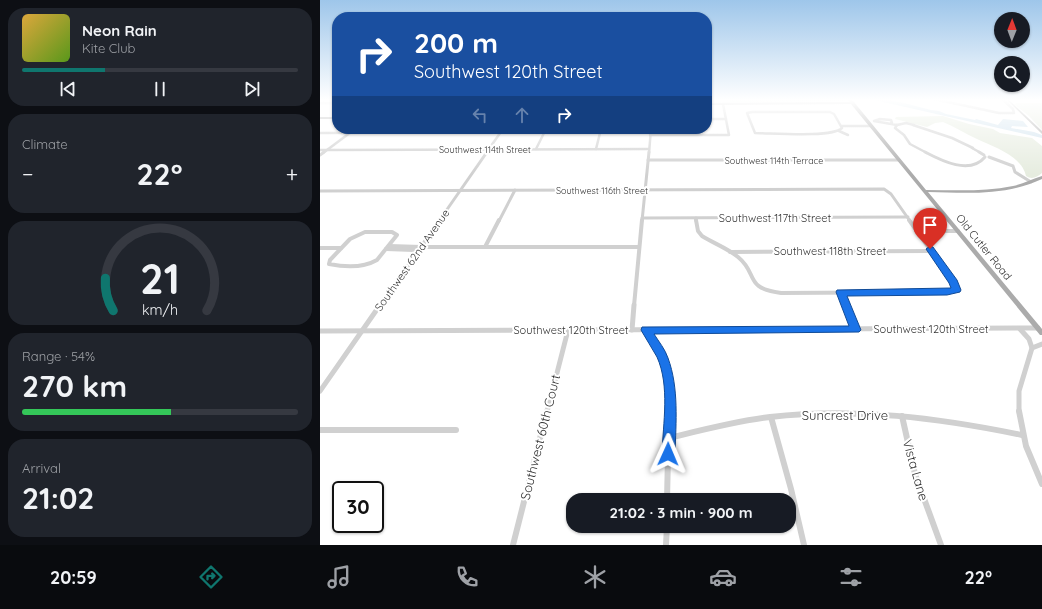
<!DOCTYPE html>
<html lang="en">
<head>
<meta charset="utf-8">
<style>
  body { margin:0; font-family:Quicksand,sans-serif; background:#20242c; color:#f1f3f6; height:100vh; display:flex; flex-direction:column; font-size:15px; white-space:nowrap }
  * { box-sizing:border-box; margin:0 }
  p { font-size:13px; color:#9ea1a6 }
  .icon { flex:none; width:22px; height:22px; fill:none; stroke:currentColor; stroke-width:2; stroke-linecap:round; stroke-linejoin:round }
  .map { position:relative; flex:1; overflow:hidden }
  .details { display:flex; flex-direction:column; gap:8px; padding:8px; background:#0d0f14; width:320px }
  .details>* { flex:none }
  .guide { position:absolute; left:12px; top:12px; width:380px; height:122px; border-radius:16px; box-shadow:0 1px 3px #0004; background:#1a4fa0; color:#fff; overflow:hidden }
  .needle { width:26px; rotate:1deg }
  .buttons { position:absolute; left:674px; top:12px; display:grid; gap:8px }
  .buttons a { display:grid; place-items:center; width:36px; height:36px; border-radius:50%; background:#171b24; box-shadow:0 1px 3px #0004; font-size:20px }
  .speed { position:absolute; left:12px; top:481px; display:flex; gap:8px; font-size:20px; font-weight:700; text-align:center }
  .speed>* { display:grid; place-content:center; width:52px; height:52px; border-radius:50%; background:#171b24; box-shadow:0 1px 3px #0004; line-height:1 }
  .speed .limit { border:2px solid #111; border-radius:6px; background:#fff; color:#111 }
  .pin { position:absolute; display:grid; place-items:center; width:34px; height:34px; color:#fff; margin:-41px -17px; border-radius:50% 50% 50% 0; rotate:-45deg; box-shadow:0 0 4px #0007 }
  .pin .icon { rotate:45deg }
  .me { position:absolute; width:44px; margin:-22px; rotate:1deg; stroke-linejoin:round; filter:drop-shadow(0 0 3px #0008) }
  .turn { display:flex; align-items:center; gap:14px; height:84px; padding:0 16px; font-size:18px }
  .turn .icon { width:52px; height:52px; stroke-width:2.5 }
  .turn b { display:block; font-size:28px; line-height:34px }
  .lanes { display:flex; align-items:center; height:38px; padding:0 16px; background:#0003; justify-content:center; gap:20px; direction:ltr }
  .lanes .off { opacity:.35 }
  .big { font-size:30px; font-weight:700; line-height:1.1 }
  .details .card { flex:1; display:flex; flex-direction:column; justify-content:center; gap:6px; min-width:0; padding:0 14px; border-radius:16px; background:#20242c }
  .details .dial { align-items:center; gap:0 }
  .dial svg { height:104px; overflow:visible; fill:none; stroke:#363941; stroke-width:7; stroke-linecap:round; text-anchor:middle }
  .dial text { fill:#f1f3f6; stroke:none }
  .song { display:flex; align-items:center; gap:12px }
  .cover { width:48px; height:48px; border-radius:6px; background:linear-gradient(135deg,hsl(40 70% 55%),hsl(90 70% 35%)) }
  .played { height:4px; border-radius:2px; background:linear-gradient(90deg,#0f766e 30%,#363941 30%) }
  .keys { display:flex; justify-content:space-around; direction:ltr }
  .heat { display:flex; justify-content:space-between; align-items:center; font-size:22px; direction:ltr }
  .charge { height:6px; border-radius:3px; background:linear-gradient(90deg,#34c759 54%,#363941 0) }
  .trip { position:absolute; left:246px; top:493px; width:230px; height:40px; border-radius:16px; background:#171b24; box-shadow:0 1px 3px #0004; font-weight:700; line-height:40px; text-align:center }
  .menu { display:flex; height:64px; justify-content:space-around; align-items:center; background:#090b0e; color:#9ea1a6 }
  .menu .icon { width:28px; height:28px }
  .menu .on { color:#0f766e }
  .menu b { font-size:18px; color:#f1f3f6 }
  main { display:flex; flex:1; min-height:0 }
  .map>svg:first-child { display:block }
</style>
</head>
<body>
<main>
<section class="details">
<div class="card">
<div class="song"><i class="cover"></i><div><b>Neon Rain</b><p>Kite Club</p></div></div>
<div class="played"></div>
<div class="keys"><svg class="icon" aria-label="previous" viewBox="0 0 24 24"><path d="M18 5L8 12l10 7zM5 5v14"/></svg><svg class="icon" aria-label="pause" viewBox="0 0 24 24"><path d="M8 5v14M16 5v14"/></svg><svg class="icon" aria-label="next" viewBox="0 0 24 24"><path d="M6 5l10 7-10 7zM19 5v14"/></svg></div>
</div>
<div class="card"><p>Climate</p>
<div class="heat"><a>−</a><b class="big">22°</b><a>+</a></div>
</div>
<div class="card dial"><svg viewBox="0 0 100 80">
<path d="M14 69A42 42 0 1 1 86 69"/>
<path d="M14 69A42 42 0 0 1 8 44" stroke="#0f766e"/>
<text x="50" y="56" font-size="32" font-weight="700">21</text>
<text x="50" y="72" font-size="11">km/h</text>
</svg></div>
<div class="card"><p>Range · 54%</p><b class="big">270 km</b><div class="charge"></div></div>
<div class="card"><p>Arrival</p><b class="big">21:02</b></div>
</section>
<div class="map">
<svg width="722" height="545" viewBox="0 0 722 545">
  <rect width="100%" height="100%" fill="#fff"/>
  <!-- green -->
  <g fill="#e6ecdf">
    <path d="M409 99H524L526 101 410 102Z"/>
    <path d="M696 103H722V130L709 116 695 105Z"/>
    <path d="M623 116 649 124 673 129 680 133 712 138 722 146V173C717 177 712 180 706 176 702 156 674 147 657 139 646 134 635 127 623 122L615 123 607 127 575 119 576 117Z"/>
  </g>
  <!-- water -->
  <path fill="#cfe2ee" d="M550 99H562L584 103 611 110 619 111 626 114 655 120 656 119 678 125 683 119 703 121 708 127 692 126 691 128 714 132 722 135V138Z"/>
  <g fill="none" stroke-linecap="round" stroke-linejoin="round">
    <!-- minor-far4 -->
    <g stroke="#d0d0d0" stroke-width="2.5">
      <path d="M614 99 679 113H694L693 109 682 99"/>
      <path d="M0 103H17"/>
      <path d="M432 112H510L514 114 522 128C512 138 452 133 435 133L427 113Z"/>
      <path d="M387 119H406"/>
      <path d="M572 123 571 120 560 119 554 121 577 125"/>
      <path d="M577 125 575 128 584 135 590 144 607 153"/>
      <path d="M577 125 586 123 594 125"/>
      <path d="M593 125 632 138 653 148"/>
      <path d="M522 126H551"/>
      <path d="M519 131 528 135"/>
      <path d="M0 133 181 132"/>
      <path d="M330 135H409L403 104"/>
      <path d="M652 148 661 153"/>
      <path d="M216 149 226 129"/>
      <path d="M276 149 281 129"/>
      <path d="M0 150 329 149"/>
      <path d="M3 153 35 129"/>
      <path d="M166 153 183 129"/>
      <path d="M329 153 331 129"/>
    </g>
    <!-- minor-far3 -->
    <g stroke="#d0d0d0" stroke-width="3">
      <path d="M605 152C622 161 650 175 665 157"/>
      <path d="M659 152 664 155"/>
      <path d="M0 155 4 152"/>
      <path d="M669 157 693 166 695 172 711 182"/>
      <path d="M328 160H579"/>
      <path d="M0 191 564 189 571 194 590 221"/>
      <path d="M322 218 588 217"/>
      <path d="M376 218V221"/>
      <path d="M119 221 167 152"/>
      <path d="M179 221 195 190"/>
      <path d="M322 221 329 152"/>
    </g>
    <!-- minor-far2 -->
    <g stroke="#d0d0d0" stroke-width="4">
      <path d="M376 220 378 231 382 236C393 243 407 248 418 257 439 274 423 288 461 293L627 292 636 290 634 283 589 220"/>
      <path d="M597 231H638"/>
      <path d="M45 232H72L77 235 57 260C43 268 24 267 9 264L10 260 30 239Z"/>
      <path d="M69 246 101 247"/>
      <path d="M165 247 179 220"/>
      <path d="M0 248H21"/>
      <path d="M66 249 94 250 101 247H319"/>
      <path d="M410 252 611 251"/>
      <path d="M521 292 526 306"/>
      <path d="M60 306 120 220"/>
      <path d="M314 306 322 220"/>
    </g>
    <!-- minor-far1 -->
    <g stroke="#d0d0d0" stroke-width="5">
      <path d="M526 305 535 329"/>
      <path d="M312 330 314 305"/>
      <path d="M326 330C345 363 349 373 349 412"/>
      <path d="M0 331 718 328"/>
      <path d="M712 348 722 344"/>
      <path d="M0 391 60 305"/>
      <path d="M227 412 248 330"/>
      <path d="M699 412V391L712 348 709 339 700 329"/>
    </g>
    <!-- minor -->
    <g stroke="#d0d0d0" stroke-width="6">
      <path d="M699 411 706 446 722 484"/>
      <path d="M582 416 595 474 621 545"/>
      <path d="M451 417 471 489 484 545"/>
      <path d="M0 430H136"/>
      <path d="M349 438C382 430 416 421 450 417 535 407 619 418 702 435"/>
      <path d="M347 500 349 411"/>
      <path d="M193 545 227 411"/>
      <path d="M346 545 347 526"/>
    </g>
    <!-- major -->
    <g fill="#ababab" fill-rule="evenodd">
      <path d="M527 99H530L534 102 606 190C635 190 664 192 693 186 703 184 712 179 722 176V179C685 196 648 193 608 192L722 329V335H720L531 104 387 105V103L530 102Z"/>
      <path d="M686 99H688L722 131V134Z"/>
      <rect x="0" y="117" width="17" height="2"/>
    </g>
  </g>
  <!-- sky -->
  <linearGradient id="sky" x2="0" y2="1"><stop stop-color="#9ec6ea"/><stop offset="0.57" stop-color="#fff"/><stop offset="1" stop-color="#fff" stop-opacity="0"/></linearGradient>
  <rect width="722" height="175" fill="url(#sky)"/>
  <!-- route -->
  <path fill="#1a73e8" stroke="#114b97" d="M610 246 613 247 637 280 641 290 640 292 627 295 527 296 541 330 539 332 334 334C339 342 345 349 348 358 359 388 356 422 355 454L353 458 348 460 344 458 342 454C343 423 350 386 337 357 332 348 326 339 321 330L322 327 529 326 516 292 517 290 631 288 629 283 606 249Z"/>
  <g text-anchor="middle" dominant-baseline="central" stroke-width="4" stroke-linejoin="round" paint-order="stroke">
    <!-- far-street labels -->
    <g font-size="9" fill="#333" stroke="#fff">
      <text x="165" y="149">Southwest 114th Street</text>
      <text x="454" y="160">Southwest 114th Terrace</text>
      <text x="282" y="190">Southwest 116th Street</text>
    </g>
    <!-- street labels -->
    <g font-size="11" fill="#333" stroke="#fff">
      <text x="455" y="218">Southwest 117th Street</text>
      <text transform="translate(664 247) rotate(51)">Old Cutler Road</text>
      <text x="510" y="251">Southwest 118th Street</text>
      <text transform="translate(92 260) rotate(-55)">Southwest 62nd Avenue</text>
      <text x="611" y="329">Southwest 120th Street</text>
      <text x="251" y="330">Southwest 120th Street</text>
    </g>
    <!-- near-street labels -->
    <g font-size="13" fill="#333" stroke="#fff">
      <text x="525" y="415">Suncrest Drive</text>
      <text transform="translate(220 437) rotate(-76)">Southwest 60th Court</text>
      <text transform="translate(596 470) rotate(74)">Vista Lane</text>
    </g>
  </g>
</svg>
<div class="buttons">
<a><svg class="needle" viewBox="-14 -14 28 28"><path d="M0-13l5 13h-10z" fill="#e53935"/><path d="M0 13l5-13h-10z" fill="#9ea1a6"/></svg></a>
<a><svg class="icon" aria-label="search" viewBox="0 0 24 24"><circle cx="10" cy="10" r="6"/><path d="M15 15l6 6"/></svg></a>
</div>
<div class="speed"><div class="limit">30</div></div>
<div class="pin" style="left:610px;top:249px;background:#d93025"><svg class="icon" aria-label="arrive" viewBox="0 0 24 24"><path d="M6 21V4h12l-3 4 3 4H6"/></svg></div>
<svg class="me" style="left:348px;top:454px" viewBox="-20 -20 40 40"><path d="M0-17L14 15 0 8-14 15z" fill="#1a73e8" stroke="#fff" stroke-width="4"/></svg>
<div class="trip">21:02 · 3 min · 900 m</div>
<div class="guide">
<div class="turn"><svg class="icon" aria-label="right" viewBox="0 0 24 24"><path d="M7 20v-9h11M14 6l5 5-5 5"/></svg><div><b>200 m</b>Southwest 120th Street</div></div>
<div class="lanes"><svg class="icon off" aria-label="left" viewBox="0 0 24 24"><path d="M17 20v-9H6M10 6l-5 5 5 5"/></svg><svg class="icon off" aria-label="ahead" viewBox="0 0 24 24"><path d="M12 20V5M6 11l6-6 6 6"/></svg><svg class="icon" aria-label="right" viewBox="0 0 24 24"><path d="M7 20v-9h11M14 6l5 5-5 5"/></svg></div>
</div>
</div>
</main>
<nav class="menu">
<b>20:59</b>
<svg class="icon on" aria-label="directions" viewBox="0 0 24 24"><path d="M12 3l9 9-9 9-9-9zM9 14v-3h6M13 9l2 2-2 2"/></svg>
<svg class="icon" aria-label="music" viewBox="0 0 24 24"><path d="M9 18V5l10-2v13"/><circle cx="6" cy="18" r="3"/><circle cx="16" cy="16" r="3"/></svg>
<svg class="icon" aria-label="phone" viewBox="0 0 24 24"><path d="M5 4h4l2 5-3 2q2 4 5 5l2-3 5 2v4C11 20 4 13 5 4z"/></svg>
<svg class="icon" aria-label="climate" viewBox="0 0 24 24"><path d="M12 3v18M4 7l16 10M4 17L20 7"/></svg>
<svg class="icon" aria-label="car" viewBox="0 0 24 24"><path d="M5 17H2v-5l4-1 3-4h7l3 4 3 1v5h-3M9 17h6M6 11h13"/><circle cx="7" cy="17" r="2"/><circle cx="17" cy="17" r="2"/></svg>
<svg class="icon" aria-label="filters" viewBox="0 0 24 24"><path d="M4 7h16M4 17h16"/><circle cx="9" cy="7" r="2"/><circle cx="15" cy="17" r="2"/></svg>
<b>22°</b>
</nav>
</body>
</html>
